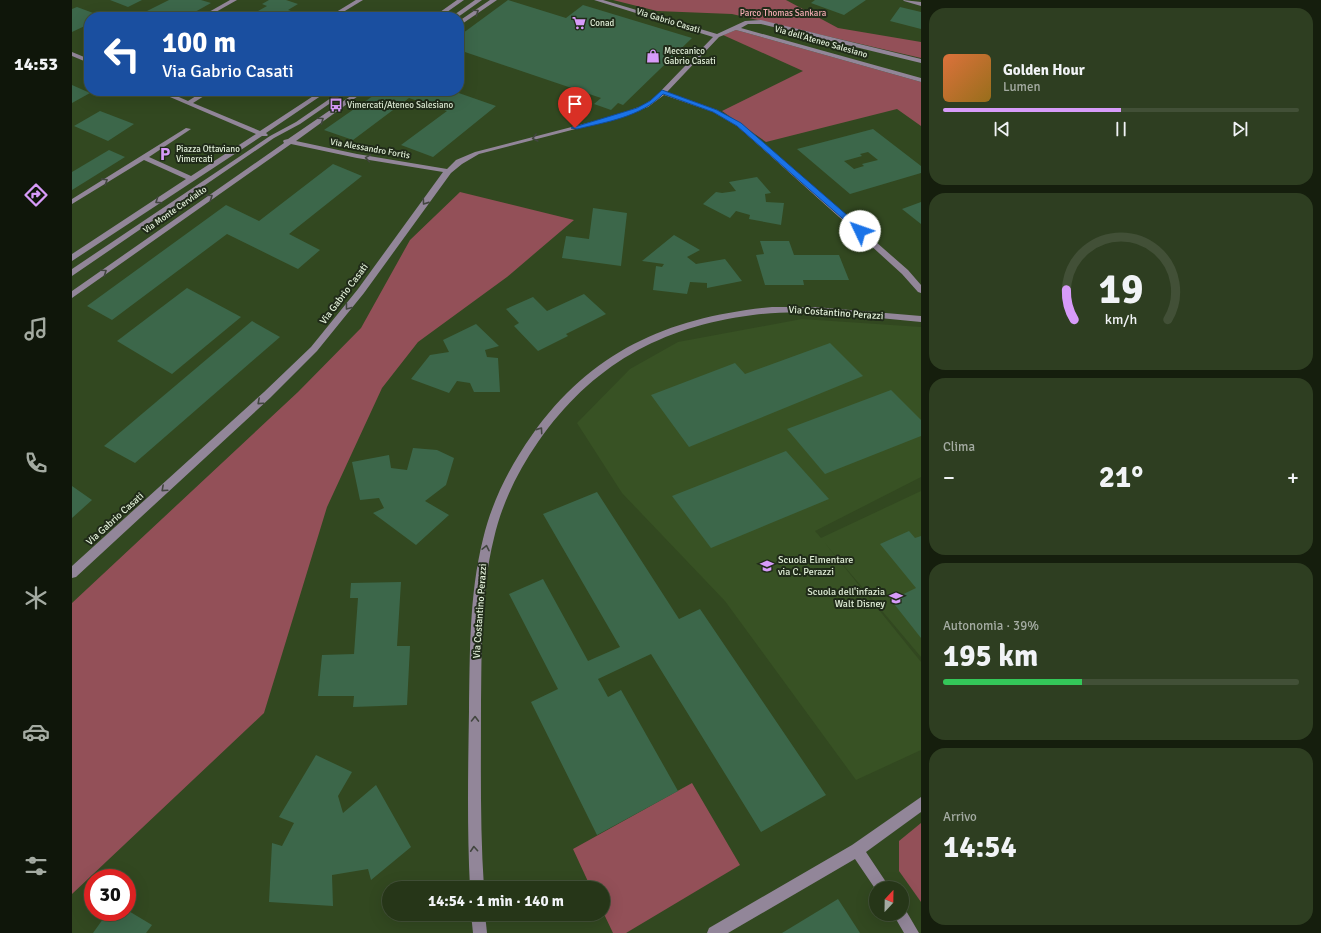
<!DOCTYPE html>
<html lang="it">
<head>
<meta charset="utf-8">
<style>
  body { margin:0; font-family:Signika,sans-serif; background:#2e3e21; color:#f1f3f6; height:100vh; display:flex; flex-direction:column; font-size:15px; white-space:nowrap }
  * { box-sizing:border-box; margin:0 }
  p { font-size:13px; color:#a4aba2 }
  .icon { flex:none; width:22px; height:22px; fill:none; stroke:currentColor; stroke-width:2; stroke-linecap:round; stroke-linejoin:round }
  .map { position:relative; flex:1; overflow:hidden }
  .drawer { display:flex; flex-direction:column; gap:8px; padding:8px; background:#151e0d; width:400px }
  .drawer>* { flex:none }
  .banner { position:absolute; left:12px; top:12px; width:380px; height:84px; border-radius:16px; box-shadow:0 4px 16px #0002,0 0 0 1px #425037; background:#1a4fa0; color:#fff; overflow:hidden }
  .needle { width:26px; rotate:22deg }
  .tools { position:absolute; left:797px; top:881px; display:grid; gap:8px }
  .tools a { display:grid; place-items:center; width:40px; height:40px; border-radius:50%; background:#263618; box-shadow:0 4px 16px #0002,0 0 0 1px #425037; font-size:20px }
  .speed { position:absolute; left:12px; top:869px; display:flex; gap:8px; font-size:20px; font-weight:700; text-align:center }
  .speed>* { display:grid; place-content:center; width:52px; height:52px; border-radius:50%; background:#263618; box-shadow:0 4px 16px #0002,0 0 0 1px #425037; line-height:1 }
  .speed .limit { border:6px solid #d22; background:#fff; color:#111 }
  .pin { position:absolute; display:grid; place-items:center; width:34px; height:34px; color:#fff; margin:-41px -17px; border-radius:50% 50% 50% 0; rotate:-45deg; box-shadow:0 0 4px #0007 }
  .pin .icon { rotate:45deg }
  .me { position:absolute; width:44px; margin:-22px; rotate:312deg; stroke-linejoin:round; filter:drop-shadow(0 0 3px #0008) }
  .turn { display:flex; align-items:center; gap:14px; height:84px; padding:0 12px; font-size:18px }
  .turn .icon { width:52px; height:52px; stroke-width:2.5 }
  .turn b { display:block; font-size:28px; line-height:34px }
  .big { font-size:30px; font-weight:700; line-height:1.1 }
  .drawer .widget { flex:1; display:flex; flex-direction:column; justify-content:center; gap:6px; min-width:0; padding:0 14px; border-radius:16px; background:#2e3e21 }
  .drawer .dial { align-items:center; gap:0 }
  .dial svg { height:104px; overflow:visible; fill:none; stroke:#425037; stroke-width:7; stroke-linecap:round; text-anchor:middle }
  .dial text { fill:#f1f3f6; stroke:none }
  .song { display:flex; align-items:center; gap:12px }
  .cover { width:48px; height:48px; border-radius:6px; background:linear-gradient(135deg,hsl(20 70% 55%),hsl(40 70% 35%)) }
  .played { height:4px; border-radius:2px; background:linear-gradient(90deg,#d79bf9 50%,#425037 50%) }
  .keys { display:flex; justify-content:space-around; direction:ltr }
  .heat { display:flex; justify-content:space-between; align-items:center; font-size:22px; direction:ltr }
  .charge { height:6px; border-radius:3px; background:linear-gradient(90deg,#34c759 39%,#425037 0) }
  .trip { position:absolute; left:310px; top:881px; width:228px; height:40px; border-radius:20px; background:#263618; box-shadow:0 4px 16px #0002,0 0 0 1px #425037; font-weight:700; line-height:40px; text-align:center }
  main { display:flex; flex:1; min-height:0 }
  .tabs { display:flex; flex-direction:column; width:72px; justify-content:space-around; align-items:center; background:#0f160a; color:#a4aba2 }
  .tabs .icon { width:28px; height:28px }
  .tabs .active { color:#d79bf9 }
  .tabs b { font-size:18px; color:#f1f3f6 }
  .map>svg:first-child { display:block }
</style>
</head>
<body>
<main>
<nav class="tabs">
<b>14:53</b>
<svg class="icon active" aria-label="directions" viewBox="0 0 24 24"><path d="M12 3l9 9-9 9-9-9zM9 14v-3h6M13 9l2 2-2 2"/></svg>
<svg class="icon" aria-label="music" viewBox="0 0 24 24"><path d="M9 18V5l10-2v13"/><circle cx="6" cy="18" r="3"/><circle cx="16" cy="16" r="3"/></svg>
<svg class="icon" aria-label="phone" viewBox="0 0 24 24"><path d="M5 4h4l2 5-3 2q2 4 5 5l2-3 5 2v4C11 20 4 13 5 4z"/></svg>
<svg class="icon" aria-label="climate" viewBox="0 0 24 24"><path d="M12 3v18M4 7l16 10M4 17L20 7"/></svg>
<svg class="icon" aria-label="car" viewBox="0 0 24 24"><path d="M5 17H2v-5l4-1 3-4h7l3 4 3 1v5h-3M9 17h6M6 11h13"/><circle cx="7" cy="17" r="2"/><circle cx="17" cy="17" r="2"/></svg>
<svg class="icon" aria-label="filters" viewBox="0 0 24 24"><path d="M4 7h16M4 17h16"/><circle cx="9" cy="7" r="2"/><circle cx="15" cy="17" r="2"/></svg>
</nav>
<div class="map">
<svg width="849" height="933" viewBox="0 0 849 933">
  <rect width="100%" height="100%" fill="#324820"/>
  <!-- built -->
  <path fill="#385224" d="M730 319 849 327V477L743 531 749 538 849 491V657L752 542 849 662V750L784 780 653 601 550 493 505 423 558 369 606 342Z"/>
  <!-- green -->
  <g fill="#935058">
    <path d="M541 0H714L766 28 849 42V58L660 14 585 11Z"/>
    <path d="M664 30 849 82V126L825 109 694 142 650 111 731 71 651 35Z"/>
    <path d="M388 192 502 220 435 277 346 342 310 388 255 507 192 713 0 894V603L226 392 289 328 338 240Z"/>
    <path d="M620 783 668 865 554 933H541L531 912V888H519L501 849Z"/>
    <path d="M849 823V902L827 871V841Z"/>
  </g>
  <!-- building -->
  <g fill="#3c674a" fill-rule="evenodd">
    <path d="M38 0H70L56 7Z"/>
    <path d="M97 0H129L139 3 114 17H81L71 13Z"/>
    <path d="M197 0H214L226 4 216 10 228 14 223 17H175L195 6 190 4Z"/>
    <path d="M436 0 494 18 511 5 620 38 551 105 546 103 539 110 522 104 529 98 387 50V36Z"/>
    <path d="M743 0H794L772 15 739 3Z"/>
    <path d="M5 7 32 17H17V24L0 32V9Z"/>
    <path d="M828 7 849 12V29L818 21Z"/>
    <path d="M154 11 165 14 160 17H143Z"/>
    <path d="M0 85 18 93 0 103Z"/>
    <path d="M308 91H381L424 106 361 157 329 145 375 111 337 98 281 140 252 130Z"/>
    <path d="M28 111 62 124 36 141 2 126Z"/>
    <path d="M801 129 849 166V173L778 194 725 149ZM796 152 806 160 790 164 792 166 782 169 772 161 790 156 788 154Z"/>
    <path d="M37 150 53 157 0 190V172Z"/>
    <path d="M261 164 290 176 217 234 248 250 226 269 155 234 40 320 15 306 154 205 187 221Z"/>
    <path d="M685 177 699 193 693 194 694 202 712 203 709 225 677 219 678 215 664 211 658 218 631 204 644 192 650 193 664 191 657 182Z"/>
    <path d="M849 202V224L830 209Z"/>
    <path d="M521 208 555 213 549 266 490 258 494 236 517 239Z"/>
    <path d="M602 235 628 250 615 257 624 264 653 259 670 281 635 288V283L618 282 615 294 581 290 584 266 590 267 592 264 570 261Z"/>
    <path d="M688 241H717L722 255H767L777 280H731L732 285H693L684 255 692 254Z"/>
    <path d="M115 288 169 317 100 374 45 341Z"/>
    <path d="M512 294 534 314 494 334 496 336 466 351 442 326 447 323 434 309 461 297 475 311Z"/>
    <path d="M180 321 208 337 63 463 32 446Z"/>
    <path d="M404 324 427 346 413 350 415 357 426 358 428 392H402L398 383 385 381 377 393 339 379 358 355 377 352 371 340Z"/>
    <path d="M758 343 791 376 617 447 579 395 663 363 673 374Z"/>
    <path d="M819 390 849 420V436L753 474 715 429Z"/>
    <path d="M341 448 365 450 382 458 374 485 353 501 377 515 344 545 301 513 312 508 307 498 288 500 280 462 317 455 319 468 335 470Z"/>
    <path d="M714 451 757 499 639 548 600 496Z"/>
    <path d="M0 486 20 500 0 518Z"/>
    <path d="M525 492 607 619 628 609 754 795 689 832 579 654 526 679 536 697 549 690 606 791 525 835 459 702 486 689 437 594 471 579 516 661 548 647 471 514Z"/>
    <path d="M837 531 843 538 849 536V638L819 600 844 588 808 544Z"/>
    <path d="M329 582 325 646H338L335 705 281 707 282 696H246L250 655 282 654 286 598H278L279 583Z"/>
    <path d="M244 755 280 772 266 796 271 813 304 785 339 847 299 880 296 869 260 875 261 906 197 902 200 843 210 846 222 823 207 817Z"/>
    <path d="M766 899 788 933H710Z"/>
    <path d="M55 910 80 925 74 933H21L36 912H55Z"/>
  </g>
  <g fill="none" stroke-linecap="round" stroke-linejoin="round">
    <!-- minor -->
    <g fill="#928699" fill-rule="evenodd">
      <path d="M158 0H165L135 17H128Z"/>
      <path d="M284 0H291L263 17H256Z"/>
      <path d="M385 0H392L368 17H361Z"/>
      <path d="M403 0H410L386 17H379Z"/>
      <path d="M418 0H425L387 26V21Z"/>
      <path d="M522 0H531L645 34 673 21 689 20 849 59V63L689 24H676L669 28 849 78V82L664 30 647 37 595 92 645 110 669 124 836 270 849 285V293L846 292 830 274 785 233 665 126 641 112 592 95 576 107 546 118 407 154 390 164 379 173 292 293 245 351 198 398 4 577 0 578V566L192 392 239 347 286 289 371 172 285 158 219 144 0 298V291L212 143 211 141 212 140 216 139 286 91H293L224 141 285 154 375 169 384 160 403 152 542 116 572 105 583 97 641 37Z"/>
      <path d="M831 0 849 2V6L832 1Z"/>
      <path d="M0 52 17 59V63L0 56Z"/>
      <path d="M84 91H93L116 101 132 91H140L121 103 188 131 249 91H256L194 133 196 135 195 136H190L0 261V254L114 179 72 160 0 204V199L114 128 119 129 77 157 119 176 184 134Z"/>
      <path d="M269 91H276L228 124 202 138 0 276V269L198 136 224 122Z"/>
      <path d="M700 307H743L849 316V322C793 317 737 308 681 315 588 327 520 365 466 442 446 471 430 503 422 538 408 594 410 653 409 710 409 770 408 829 412 888H398C395 829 396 770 397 711 398 654 397 595 411 539 420 501 438 466 460 435 521 349 599 317 700 307Z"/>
      <path d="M849 797V812L794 852 818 888H804V890L783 859 656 933H635L637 928 780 845Z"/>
      <path d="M830 908 833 909 847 933H832L821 914H830Z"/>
      <path d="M399 914H413L415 933H401Z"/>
    </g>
  </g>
  <!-- one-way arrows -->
  <defs><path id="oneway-chevron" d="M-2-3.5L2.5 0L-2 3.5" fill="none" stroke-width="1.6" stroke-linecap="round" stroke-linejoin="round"/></defs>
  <g stroke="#42463f">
    <use href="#oneway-chevron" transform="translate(404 12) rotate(-35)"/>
    <use href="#oneway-chevron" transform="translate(249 120) rotate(-35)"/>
    <use href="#oneway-chevron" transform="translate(463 138) rotate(166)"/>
    <use href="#oneway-chevron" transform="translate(296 158) rotate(-171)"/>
    <use href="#oneway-chevron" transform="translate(33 181) rotate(-32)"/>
    <use href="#oneway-chevron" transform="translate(138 197) rotate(-35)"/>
    <use href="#oneway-chevron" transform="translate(86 201) rotate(146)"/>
    <use href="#oneway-chevron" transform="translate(353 202) rotate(125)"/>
    <use href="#oneway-chevron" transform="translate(32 272) rotate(-35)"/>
    <use href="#oneway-chevron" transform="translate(276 307) rotate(127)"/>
    <use href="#oneway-chevron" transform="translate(188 402) rotate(138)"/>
    <use href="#oneway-chevron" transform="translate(468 430) rotate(-55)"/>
    <use href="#oneway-chevron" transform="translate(92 489) rotate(138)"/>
    <use href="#oneway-chevron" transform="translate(414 548) rotate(-78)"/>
    <use href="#oneway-chevron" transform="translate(403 719) rotate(-89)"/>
    <use href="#oneway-chevron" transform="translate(402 849) rotate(-94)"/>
  </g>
  <!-- route -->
  <path fill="#1a73e8" stroke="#114b97" d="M590 90 645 110 669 123 791 229V232H786L665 126 641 112 591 94C569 117 534 122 505 129L499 128 565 108 578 101Z"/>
  <!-- icons -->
  <defs>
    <g id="supermarket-bare" transform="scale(1.08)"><path d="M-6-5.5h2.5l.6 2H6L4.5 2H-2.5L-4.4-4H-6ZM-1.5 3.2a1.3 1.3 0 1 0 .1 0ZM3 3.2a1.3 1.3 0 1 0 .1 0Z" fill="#d79bf9" stroke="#202b19" stroke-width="2.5" paint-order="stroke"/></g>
    <g id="shop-bare" transform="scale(1.08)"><path d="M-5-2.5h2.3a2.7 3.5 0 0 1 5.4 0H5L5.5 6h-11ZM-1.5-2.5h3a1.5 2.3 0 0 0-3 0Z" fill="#d79bf9" stroke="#202b19" stroke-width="2.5" paint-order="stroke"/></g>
    <g id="bus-bare" transform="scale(1.08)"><path d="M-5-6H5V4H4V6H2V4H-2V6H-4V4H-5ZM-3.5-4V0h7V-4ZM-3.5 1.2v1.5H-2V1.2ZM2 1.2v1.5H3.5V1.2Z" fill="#d79bf9" stroke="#202b19" stroke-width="2.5" paint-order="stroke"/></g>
    <g id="parking-bare" transform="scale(1.08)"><path d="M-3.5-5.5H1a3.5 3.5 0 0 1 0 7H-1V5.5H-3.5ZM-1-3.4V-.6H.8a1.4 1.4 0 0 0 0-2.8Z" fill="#d79bf9" stroke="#202b19" stroke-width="2.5" paint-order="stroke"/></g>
    <g id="school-bare" transform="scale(1.08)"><path d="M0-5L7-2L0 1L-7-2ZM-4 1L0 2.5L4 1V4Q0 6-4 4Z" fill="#d79bf9" stroke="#202b19" stroke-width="2.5" paint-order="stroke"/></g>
  </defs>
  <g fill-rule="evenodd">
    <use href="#supermarket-bare" x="507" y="23"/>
    <use href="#shop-bare" x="581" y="56"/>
    <use href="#bus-bare" x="264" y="105"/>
    <use href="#parking-bare" x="93" y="154"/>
    <use href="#school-bare" x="695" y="566"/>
    <use href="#school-bare" x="824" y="598"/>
  </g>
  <g text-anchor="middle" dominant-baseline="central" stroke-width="4" stroke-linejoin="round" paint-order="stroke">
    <!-- far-park labels -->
    <g font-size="9" fill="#f3abb2" stroke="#202b19">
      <text x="711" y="13">Parco Thomas Sankara</text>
    </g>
    <!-- far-street labels -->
    <g font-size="9" fill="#e0eed7" stroke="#202b19">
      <text transform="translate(596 21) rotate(17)">Via Gabrio Casati</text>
      <text transform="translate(749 42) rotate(16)">Via dell'Ateneo Salesiano</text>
      <text transform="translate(298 149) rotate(10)">Via Alessandro Fortis</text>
      <text transform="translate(103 210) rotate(-35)">Via Monte Cervialto</text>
    </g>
    <!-- far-poi labels -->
    <g font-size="9" fill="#e0eed7" stroke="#202b19" text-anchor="start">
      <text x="518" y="23">Conad</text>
      <text x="592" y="51">Meccanico<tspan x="592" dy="10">Gabrio Casati</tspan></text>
      <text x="275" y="105">Vimercati/Ateneo Salesiano</text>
      <text x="104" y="149">Piazza Ottaviano<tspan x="104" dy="10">Vimercati</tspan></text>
    </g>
    <!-- street labels -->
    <g font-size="10" fill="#e0eed7" stroke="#202b19">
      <text transform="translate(272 294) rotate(-53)">Via Gabrio Casati</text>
      <text transform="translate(764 313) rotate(4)">Via Costantino Perazzi</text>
      <text transform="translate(43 519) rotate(-42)">Via Gabrio Casati</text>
      <text transform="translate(408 611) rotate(-86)">Via Costantino Perazzi</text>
    </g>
    <!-- poi labels -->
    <g font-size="10" fill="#e0eed7" stroke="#202b19" text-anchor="start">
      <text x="706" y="560">Scuola Elmentare<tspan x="706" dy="12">via C. Perazzi</tspan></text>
      <text x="813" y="592" text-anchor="end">Scuola dell'infazia<tspan x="813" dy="12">Walt Disney</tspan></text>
    </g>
  </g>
</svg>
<div class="tools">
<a><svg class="needle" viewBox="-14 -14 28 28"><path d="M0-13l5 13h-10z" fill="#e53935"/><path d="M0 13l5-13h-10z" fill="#a4aba2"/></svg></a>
</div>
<div class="speed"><div class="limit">30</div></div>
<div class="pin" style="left:503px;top:128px;background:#d93025"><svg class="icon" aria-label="arrive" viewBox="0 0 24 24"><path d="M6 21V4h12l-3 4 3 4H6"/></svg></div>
<svg class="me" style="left:788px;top:231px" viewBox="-20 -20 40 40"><circle r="19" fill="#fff"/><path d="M0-13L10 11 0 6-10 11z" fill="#1a73e8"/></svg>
<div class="trip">14:54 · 1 min · 140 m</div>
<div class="banner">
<div class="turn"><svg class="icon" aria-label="left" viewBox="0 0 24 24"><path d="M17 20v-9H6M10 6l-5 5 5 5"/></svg><div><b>100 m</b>Via Gabrio Casati</div></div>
</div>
</div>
<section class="drawer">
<div class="widget">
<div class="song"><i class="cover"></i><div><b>Golden Hour</b><p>Lumen</p></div></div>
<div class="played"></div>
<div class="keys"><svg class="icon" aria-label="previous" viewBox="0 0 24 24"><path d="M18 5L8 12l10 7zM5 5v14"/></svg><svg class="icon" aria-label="pause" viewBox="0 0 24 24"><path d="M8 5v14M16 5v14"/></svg><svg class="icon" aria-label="next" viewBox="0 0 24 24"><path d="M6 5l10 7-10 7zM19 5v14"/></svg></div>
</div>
<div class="widget dial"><svg viewBox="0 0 100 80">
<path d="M14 69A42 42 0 1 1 86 69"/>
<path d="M14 69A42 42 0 0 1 8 46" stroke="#d79bf9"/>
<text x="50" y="56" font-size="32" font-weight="700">19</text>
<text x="50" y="72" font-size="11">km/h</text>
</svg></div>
<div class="widget"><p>Clima</p>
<div class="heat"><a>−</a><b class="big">21°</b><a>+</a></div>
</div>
<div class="widget"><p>Autonomia · 39%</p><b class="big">195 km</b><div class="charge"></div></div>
<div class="widget"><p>Arrivo</p><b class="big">14:54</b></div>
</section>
</main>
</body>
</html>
